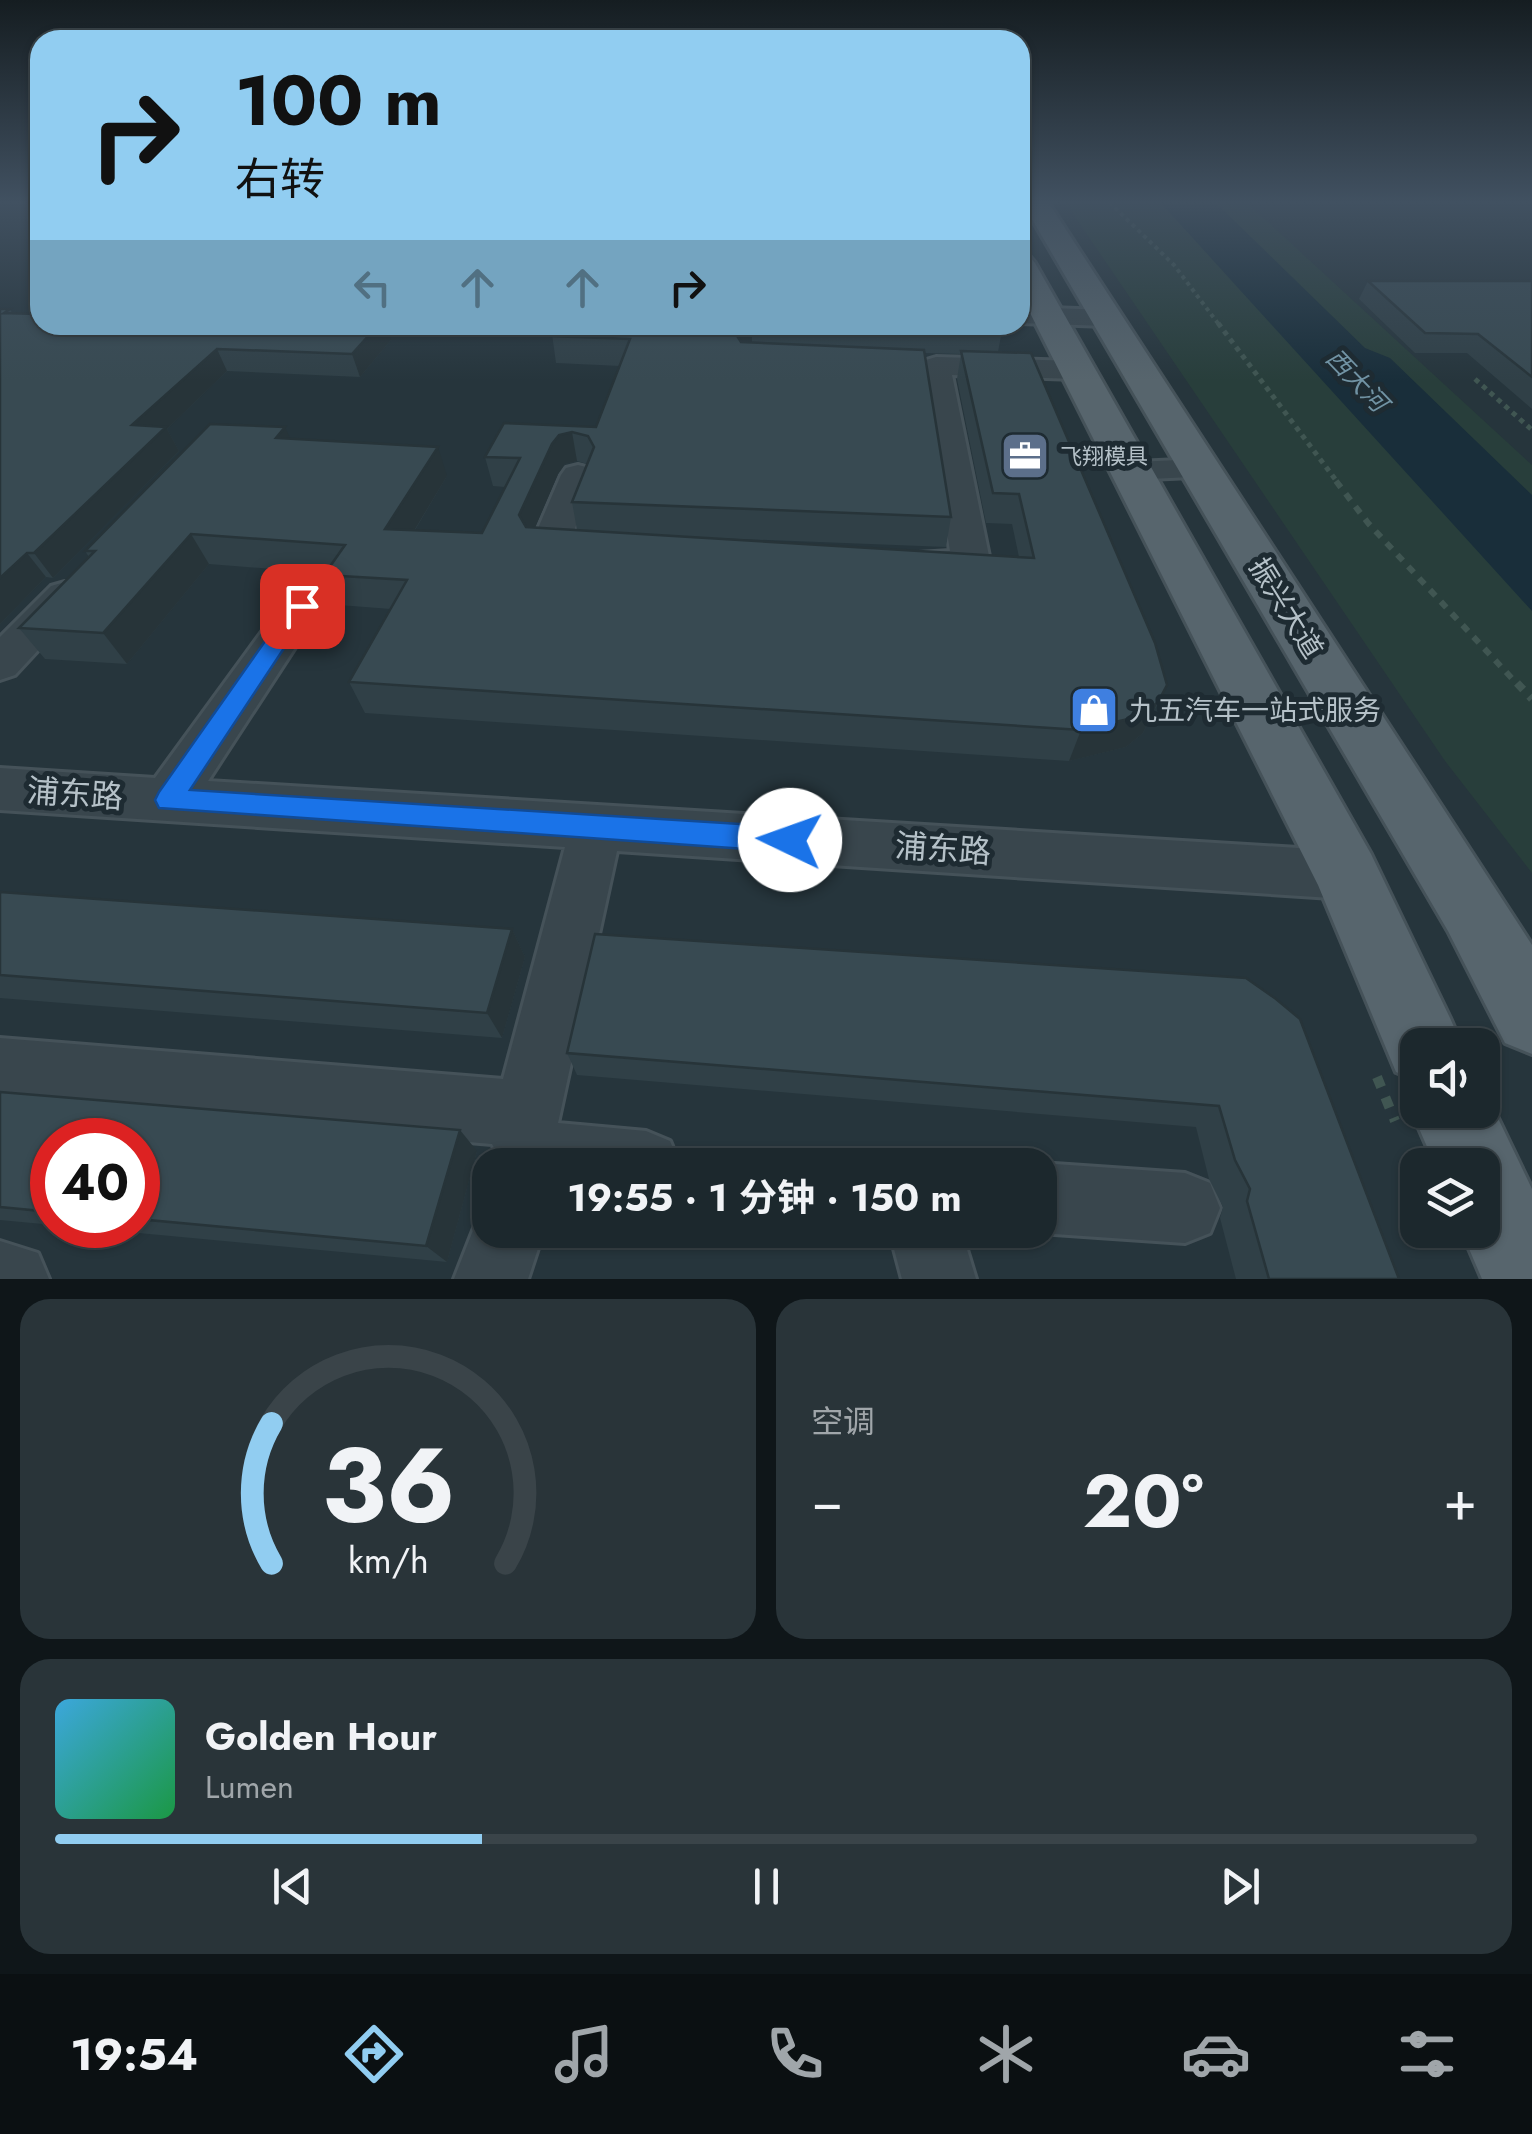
<!DOCTYPE html>
<html lang="zh">
<head>
<meta charset="utf-8">
<style>
  body { margin:0; font-family:Jost,"Noto Sans SC",sans-serif; background:#293439; color:#f1f3f6; height:100vh; display:flex; flex-direction:column; font-size:38px; white-space:nowrap }
  * { box-sizing:border-box; margin:0 }
  p { font-size:32px; color:#a0a6aa }
  .icon { flex:none; width:55px; height:55px; fill:none; stroke:currentColor; stroke-width:2; stroke-linecap:round; stroke-linejoin:round }
  .map { position:relative; height:1279px; overflow:hidden }
  .panel { display:flex; flex-direction:column; gap:20px; padding:20px; background:#0f1619; flex:1 }
  .panel>* { flex:none }
  .guide { position:absolute; left:30px; top:30px; width:1000px; height:305px; border-radius:30px; box-shadow:0 2px 8px #0004,0 0 0 2px #3a4449; background:#91cdf1; color:#111; overflow:hidden }
  .controls { position:absolute; left:1400px; top:1028px; display:grid; gap:20px }
  .controls a { display:grid; place-items:center; width:100px; height:100px; border-radius:20px; background:#1c282d; box-shadow:0 2px 8px #0004,0 0 0 2px #3a4449; font-size:50px }
  .speed { position:absolute; left:30px; top:1118px; display:flex; gap:20px; font-size:50px; font-weight:700; text-align:center }
  .speed>* { display:grid; place-content:center; width:130px; height:130px; border-radius:50%; background:#1c282d; box-shadow:0 2px 8px #0004,0 0 0 2px #3a4449; line-height:1 }
  .speed .limit { border:15px solid #d22; background:#fff; color:#111 }
  .pin { position:absolute; display:grid; place-items:center; width:85px; height:85px; color:#fff; margin:-42px; border-radius:20px; box-shadow:0 5px 15px #0006 }
  .me { position:absolute; width:110px; margin:-55px; rotate:273deg; stroke-linejoin:round; filter:drop-shadow(0 0 8px #0008) }
  .turn { display:flex; align-items:center; gap:35px; height:210px; padding:0 40px; font-size:45px }
  .turn .icon { width:130px; height:130px; stroke-width:2.5 }
  .turn b { display:block; font-size:70px; line-height:85px }
  .lanes { display:flex; align-items:center; height:95px; padding:0 40px; background:#0003; justify-content:center; gap:50px; direction:ltr }
  .lanes .off { opacity:.35 }
  .big { font-size:75px; font-weight:700; line-height:1.1 }
  .panel .tile { flex:1; display:flex; flex-direction:column; justify-content:center; gap:15px; min-width:0; padding:0 35px; border-radius:30px; background:#293439 }
  .panel .dial { align-items:center; gap:0 }
  .dial svg { height:260px; overflow:visible; fill:none; stroke:#3a4449; stroke-width:7; stroke-linecap:round; text-anchor:middle }
  .dial text { fill:#f1f3f6; stroke:none }
  .song { display:flex; align-items:center; gap:30px }
  .cover { width:120px; height:120px; border-radius:15px; background:linear-gradient(135deg,hsl(200 70% 55%),hsl(140 70% 35%)) }
  .played { height:10px; border-radius:5px; background:linear-gradient(90deg,#91cdf1 30%,#3a4449 30%) }
  .keys { display:flex; justify-content:space-around; direction:ltr }
  .heat { display:flex; justify-content:space-between; align-items:center; font-size:55px; direction:ltr }
  .panel .tiles { flex:1; display:grid; gap:20px; grid-template-columns:1fr 1fr }
  .tile:last-child { grid-column:span 2 }
  .trip { position:absolute; left:472px; top:1148px; width:585px; height:100px; border-radius:30px; background:#1c282d; box-shadow:0 2px 8px #0004,0 0 0 2px #3a4449; font-weight:700; line-height:100px; text-align:center }
  .tabs { display:flex; height:160px; justify-content:space-around; align-items:center; background:#0b1012; color:#a0a6aa }
  .tabs .icon { width:70px; height:70px }
  .tabs .on { color:#91cdf1 }
  .tabs b { font-size:45px; color:#f1f3f6 }
  .map>svg:first-child { display:block }
</style>
</head>
<body>
<div class="map">
<svg width="1532" height="1279" viewBox="0 0 1532 1279">
  <rect width="100%" height="100%" fill="#26353c"/>
  <!-- green -->
  <path fill="#283e3b" d="M1065 202H1246L1532 465V873L1445 761Z"/>
  <!-- water -->
  <path fill="#192e3a" d="M1160 202H1215L1365 348 1390 358 1532 495V611Z"/>
  <g fill="none" stroke-linecap="round" stroke-linejoin="round">
    <!-- minor casing -->
    <g stroke="#455259" stroke-width="6">
      <g id="minor">
        <path d="M1020 307 1107 310 1120 318 1107 326 1020 323Z"/>
        <path d="M936 357 1076 361 1086 364 1091 370 1086 376 1076 379 952 375 989 556C971 584 931 580 902 572L897 563 902 554 950 551 921 366 926 360Z"/>
        <path d="M1200 459 1212 462 1217 469 1212 476 1128 480 1116 477 1111 470 1116 463Z"/>
        <path d="M578 465 590 468 595 475 572 536 599 540 605 549 599 558 586 561 536 555 530 547 561 475 566 468Z"/>
        <path d="M65 582 79 586 85 596 79 606 15 675 0 680V637L51 586Z"/>
        <path d="M302 592 316 596 322 606 208 781 1347 851 1366 858 1374 875 1366 892 1347 899 617 851 558 1123 646 1131 670 1141 680 1165H503L492 1144 0 1102V1038L503 1079 565 847 0 810V768L155 778 288 596Z"/>
        <path d="M1040 1163 1185 1173 1210 1183 1220 1208 1210 1233 1185 1243 1040 1233 1033 1230H1040V1165H1035Z"/>
        <path d="M490 1202V1230H544L528 1279H454L483 1205Z"/>
        <path d="M889 1230H961L976 1279H902Z"/>
        <path d="M0 1241 38 1253 49 1279H0Z"/>
      </g>
    </g>
    <!-- major casing -->
    <g stroke="#455259" stroke-width="6">
      <g id="major">
        <path d="M1022 202H1048L1532 945V1054L1505 1043 1448 931Z"/>
        <path d="M1020 254 1030 257 1035 263 1371 854 1450 1018 1462 1045H1418V1081L1396 1072 1318 885 1020 293Z"/>
        <path d="M1482 1085 1532 1189V1279H1482L1461 1230H1482V1165H1435L1411 1110 1418 1095V1110H1482Z"/>
      </g>
    </g>
    <!-- path-far4 -->
    <path stroke="#405652" stroke-width="4" stroke-dasharray="4 4" stroke-linecap="butt" d="M1109 202 1174 265 1220 326"/>
    <!-- path-far3 -->
    <g stroke="#405652" stroke-width="5" stroke-dasharray="5 5" stroke-linecap="butt">
      <path d="M1218 323 1338 483"/>
      <path d="M1475 379 1532 430"/>
    </g>
    <!-- path-far2 -->
    <path stroke="#405652" stroke-width="6" stroke-dasharray="8 8" stroke-linecap="butt" d="M1336 481 1368 523 1519 686"/>
    <!-- path-far1 -->
    <path stroke="#405652" stroke-width="8" stroke-dasharray="9 9" stroke-linecap="butt" d="M1517 683 1532 699"/>
    <!-- path -->
    <path stroke="#405652" stroke-width="10" stroke-dasharray="11 11" stroke-linecap="butt" d="M1377 1077 1395 1121"/>
    <!-- minor -->
    <use href="#minor" fill="#39464d" fill-rule="evenodd"/>
    <!-- major -->
    <use href="#major" fill="#57656d" fill-rule="evenodd"/>
  </g>
  <!-- wall -->
  <g fill="#304047" fill-rule="evenodd">
    <path d="M1368 281H1532V409L1467 353H1415L1359 299Z"/>
    <path d="M0 309H10L12 313 391 340 360 377 227 371 167 429 179 451 53 578 46 577 0 624Z"/>
    <path d="M423 325H1003L998 352 1167 685 1143 733 1126 747 1069 761 365 713 349 682 391 609 339 605 324 575 325 573 209 564 127 664 45 659 19 628 89 557 85 551 290 438 447 476 415 530 482 533 505 487 493 486 485 457 504 423 596 427 620 366 556 363 552 334 425 331ZM924 353 961 354 957 379 986 523 1012 524 1019 557 688 537 946 547 951 517ZM577 461 587 464 572 502 577 530 534 527 558 474 565 464Z"/>
    <path d="M0 892 512 929 525 957 502 1038 0 998Z"/>
    <path d="M1246 978 1399 1279H1236L1220 1218 1223 1207 1209 1179 1196 1127 577 1075 567 1053Z"/>
    <path d="M0 1092 477 1151 447 1262 0 1220ZM52 1140H138V1225H52Z"/>
  </g>
  <!-- shaded-wall -->
  <g fill="#273439">
    <path d="M378 325H386L391 340 360 377 352 354Z"/>
    <path d="M739 325H752V347L741 350 734 331Z"/>
    <path d="M217 349 227 371 167 429 179 451 53 578 34 553 132 425Z"/>
    <path d="M285 427 298 456 276 438Z"/>
    <path d="M572 432 577 461 565 464 558 474 527 546 519 515 552 444 559 435Z"/>
    <path d="M438 447 447 476 397 559 385 529Z"/>
    <path d="M191 534 209 564 127 664 103 633Z"/>
    <path d="M27 553 46 577 0 624V578Z"/>
    <path d="M1158 702 1143 733 1126 747 1069 761 1081 730Z"/>
    <path d="M512 929 525 957 502 1038 487 1013Z"/>
    <path d="M460 1130 477 1151 447 1262 426 1246Z"/>
  </g>
  <!-- building -->
  <g fill="#384a52" stroke="#273439" stroke-width="2.5">
    <path d="M1368 281H1532V377L1478 334 1425 333Z"/>
    <path d="M0 309H10L4 313 40 314V325H378L352 354 217 349 132 425 166 427 34 553H27L0 578Z"/>
    <path d="M557 325H739L734 331 741 342 924 350 951 517 572 502 594 447 588 436 572 432 559 435 552 444 519 515 526 527 1034 558 1019 494 993 493 961 351 1031 353 1155 643 1167 685 1158 702 1141 716 1081 730 349 682 407 580 324 575 345 545 191 534 103 633 19 628 95 551H85L210 424 285 427 276 438 438 447 385 529 482 533 520 458 485 457 504 423 596 427 630 339 551 336Z"/>
    <path d="M911 325H1003V328Z"/>
    <path d="M0 892 512 929 487 1013 0 975Z"/>
    <path d="M595 934 1246 978 1276 999 1300 1019 1399 1279H1269L1247 1201 1250 1189 1235 1160 1219 1106 567 1053Z"/>
    <path d="M0 1092 460 1130 426 1246 138 1219V1140H52V1212L0 1207Z"/>
  </g>
  <!-- sky -->
  <linearGradient id="sky" x2="0" y2="1"><stop stop-color="#151d21"/><stop offset="0.53" stop-color="#415161"/><stop offset="1" stop-color="#415161" stop-opacity="0"/></linearGradient>
  <rect width="1532" height="381" fill="url(#sky)"/>
  <!-- route -->
  <path fill="#1a73e8" stroke="#114b97" stroke-width="2.5" d="M302 598 312 606 190 790 790 827 799 831 804 840 799 848 790 852 159 808 155 800 159 792 294 600Z"/>
  <!-- icons -->
  <defs>
    <g id="office-square" transform="scale(2.5)"><rect x="-9" y="-9" width="18" height="18" rx="4" fill="#5c6f8a" stroke="#1e2b32"/><path d="M-6-3h4V-5.5h4V-3h4V5H-6ZM-1-4.5V-3h2v-1.5ZM-6 0V1H6V0Z" fill="#fff"/></g>
    <g id="shop-square" transform="scale(2.5)"><rect x="-9" y="-9" width="18" height="18" rx="4" fill="#3f7fe0" stroke="#1e2b32"/><path d="M-5-2.5h2.3a2.7 3.5 0 0 1 5.4 0H5L5.5 6h-11ZM-1.5-2.5h3a1.5 2.3 0 0 0-3 0Z" fill="#fff"/></g>
  </defs>
  <g fill-rule="evenodd">
    <use href="#office-square" x="1025" y="456"/>
    <use href="#shop-square" x="1094" y="710"/>
  </g>
  <g text-anchor="middle" dominant-baseline="central" stroke-width="10" stroke-linejoin="round" paint-order="stroke">
    <!-- far-poi labels -->
    <g font-size="22" fill="#b5c1c8" stroke="#1e2b32" text-anchor="start">
      <text x="1060" y="456">飞翔模具</text>
    </g>
    <!-- far-water labels -->
    <g font-size="25" font-style="italic" fill="#7193a4" stroke="#1e2b32">
      <text transform="translate(1357 380) rotate(46)">西大河</text>
    </g>
    <!-- street labels -->
    <g font-size="28" fill="#b5c1c8" stroke="#1e2b32">
      <text transform="translate(1286 608) rotate(58)">振兴大道</text>
    </g>
    <!-- poi labels -->
    <g font-size="28" fill="#b5c1c8" stroke="#1e2b32" text-anchor="start">
      <text x="1129" y="710">九五汽车一站式服务</text>
    </g>
    <!-- near-street labels -->
    <g font-size="32" fill="#b5c1c8" stroke="#1e2b32">
      <text transform="translate(75 794) rotate(4)">浦东路</text>
      <text transform="translate(943 849) rotate(4)">浦东路</text>
    </g>
  </g>
</svg>
<div class="controls">
<a><svg class="icon" aria-label="sound" viewBox="0 0 24 24"><path d="M4 9h4l5-4v14l-5-4H4zM17 9q2 3 0 6"/></svg></a>
<a><svg class="icon" aria-label="layers" viewBox="0 0 24 24"><path d="M12 4l9 5-9 5-9-5zM3 14l9 5 9-5"/></svg></a>
</div>
<div class="speed"><div class="limit">40</div></div>
<div class="pin" style="left:302px;top:606px;background:#d93025"><svg class="icon" aria-label="arrive" viewBox="0 0 24 24"><path d="M6 21V4h12l-3 4 3 4H6"/></svg></div>
<svg class="me" style="left:790px;top:840px" viewBox="-20 -20 40 40"><circle r="19" fill="#fff"/><path d="M0-13L10 11 0 6-10 11z" fill="#1a73e8"/></svg>
<div class="trip">19:55 · 1 分钟 · 150 m</div>
<div class="guide">
<div class="turn"><svg class="icon" aria-label="right" viewBox="0 0 24 24"><path d="M7 20v-9h11M14 6l5 5-5 5"/></svg><div><b>100 m</b>右转</div></div>
<div class="lanes"><svg class="icon off" aria-label="left" viewBox="0 0 24 24"><path d="M17 20v-9H6M10 6l-5 5 5 5"/></svg><svg class="icon off" aria-label="ahead" viewBox="0 0 24 24"><path d="M12 20V5M6 11l6-6 6 6"/></svg><svg class="icon off" aria-label="ahead" viewBox="0 0 24 24"><path d="M12 20V5M6 11l6-6 6 6"/></svg><svg class="icon" aria-label="right" viewBox="0 0 24 24"><path d="M7 20v-9h11M14 6l5 5-5 5"/></svg></div>
</div>
</div>
<section class="panel">
<div class="tiles">
<div class="tile dial"><svg viewBox="0 0 100 80">
<path d="M14 69A42 42 0 1 1 86 69"/>
<path d="M14 69A42 42 0 0 1 14 26" stroke="#91cdf1"/>
<text x="50" y="56" font-size="32" font-weight="700">36</text>
<text x="50" y="72" font-size="11">km/h</text>
</svg></div>
<div class="tile"><p>空调</p>
<div class="heat"><a>−</a><b class="big">20°</b><a>+</a></div>
</div>
<div class="tile">
<div class="song"><i class="cover"></i><div><b>Golden Hour</b><p>Lumen</p></div></div>
<div class="played"></div>
<div class="keys"><svg class="icon" aria-label="previous" viewBox="0 0 24 24"><path d="M18 5L8 12l10 7zM5 5v14"/></svg><svg class="icon" aria-label="pause" viewBox="0 0 24 24"><path d="M8 5v14M16 5v14"/></svg><svg class="icon" aria-label="next" viewBox="0 0 24 24"><path d="M6 5l10 7-10 7zM19 5v14"/></svg></div>
</div>
</div>
</section>
<nav class="tabs">
<b>19:54</b>
<svg class="icon on" aria-label="directions" viewBox="0 0 24 24"><path d="M12 3l9 9-9 9-9-9zM9 14v-3h6M13 9l2 2-2 2"/></svg>
<svg class="icon" aria-label="music" viewBox="0 0 24 24"><path d="M9 18V5l10-2v13"/><circle cx="6" cy="18" r="3"/><circle cx="16" cy="16" r="3"/></svg>
<svg class="icon" aria-label="phone" viewBox="0 0 24 24"><path d="M5 4h4l2 5-3 2q2 4 5 5l2-3 5 2v4C11 20 4 13 5 4z"/></svg>
<svg class="icon" aria-label="climate" viewBox="0 0 24 24"><path d="M12 3v18M4 7l16 10M4 17L20 7"/></svg>
<svg class="icon" aria-label="car" viewBox="0 0 24 24"><path d="M5 17H2v-5l4-1 3-4h7l3 4 3 1v5h-3M9 17h6M6 11h13"/><circle cx="7" cy="17" r="2"/><circle cx="17" cy="17" r="2"/></svg>
<svg class="icon" aria-label="filters" viewBox="0 0 24 24"><path d="M4 7h16M4 17h16"/><circle cx="9" cy="7" r="2"/><circle cx="15" cy="17" r="2"/></svg>
</nav>
</body>
</html>
